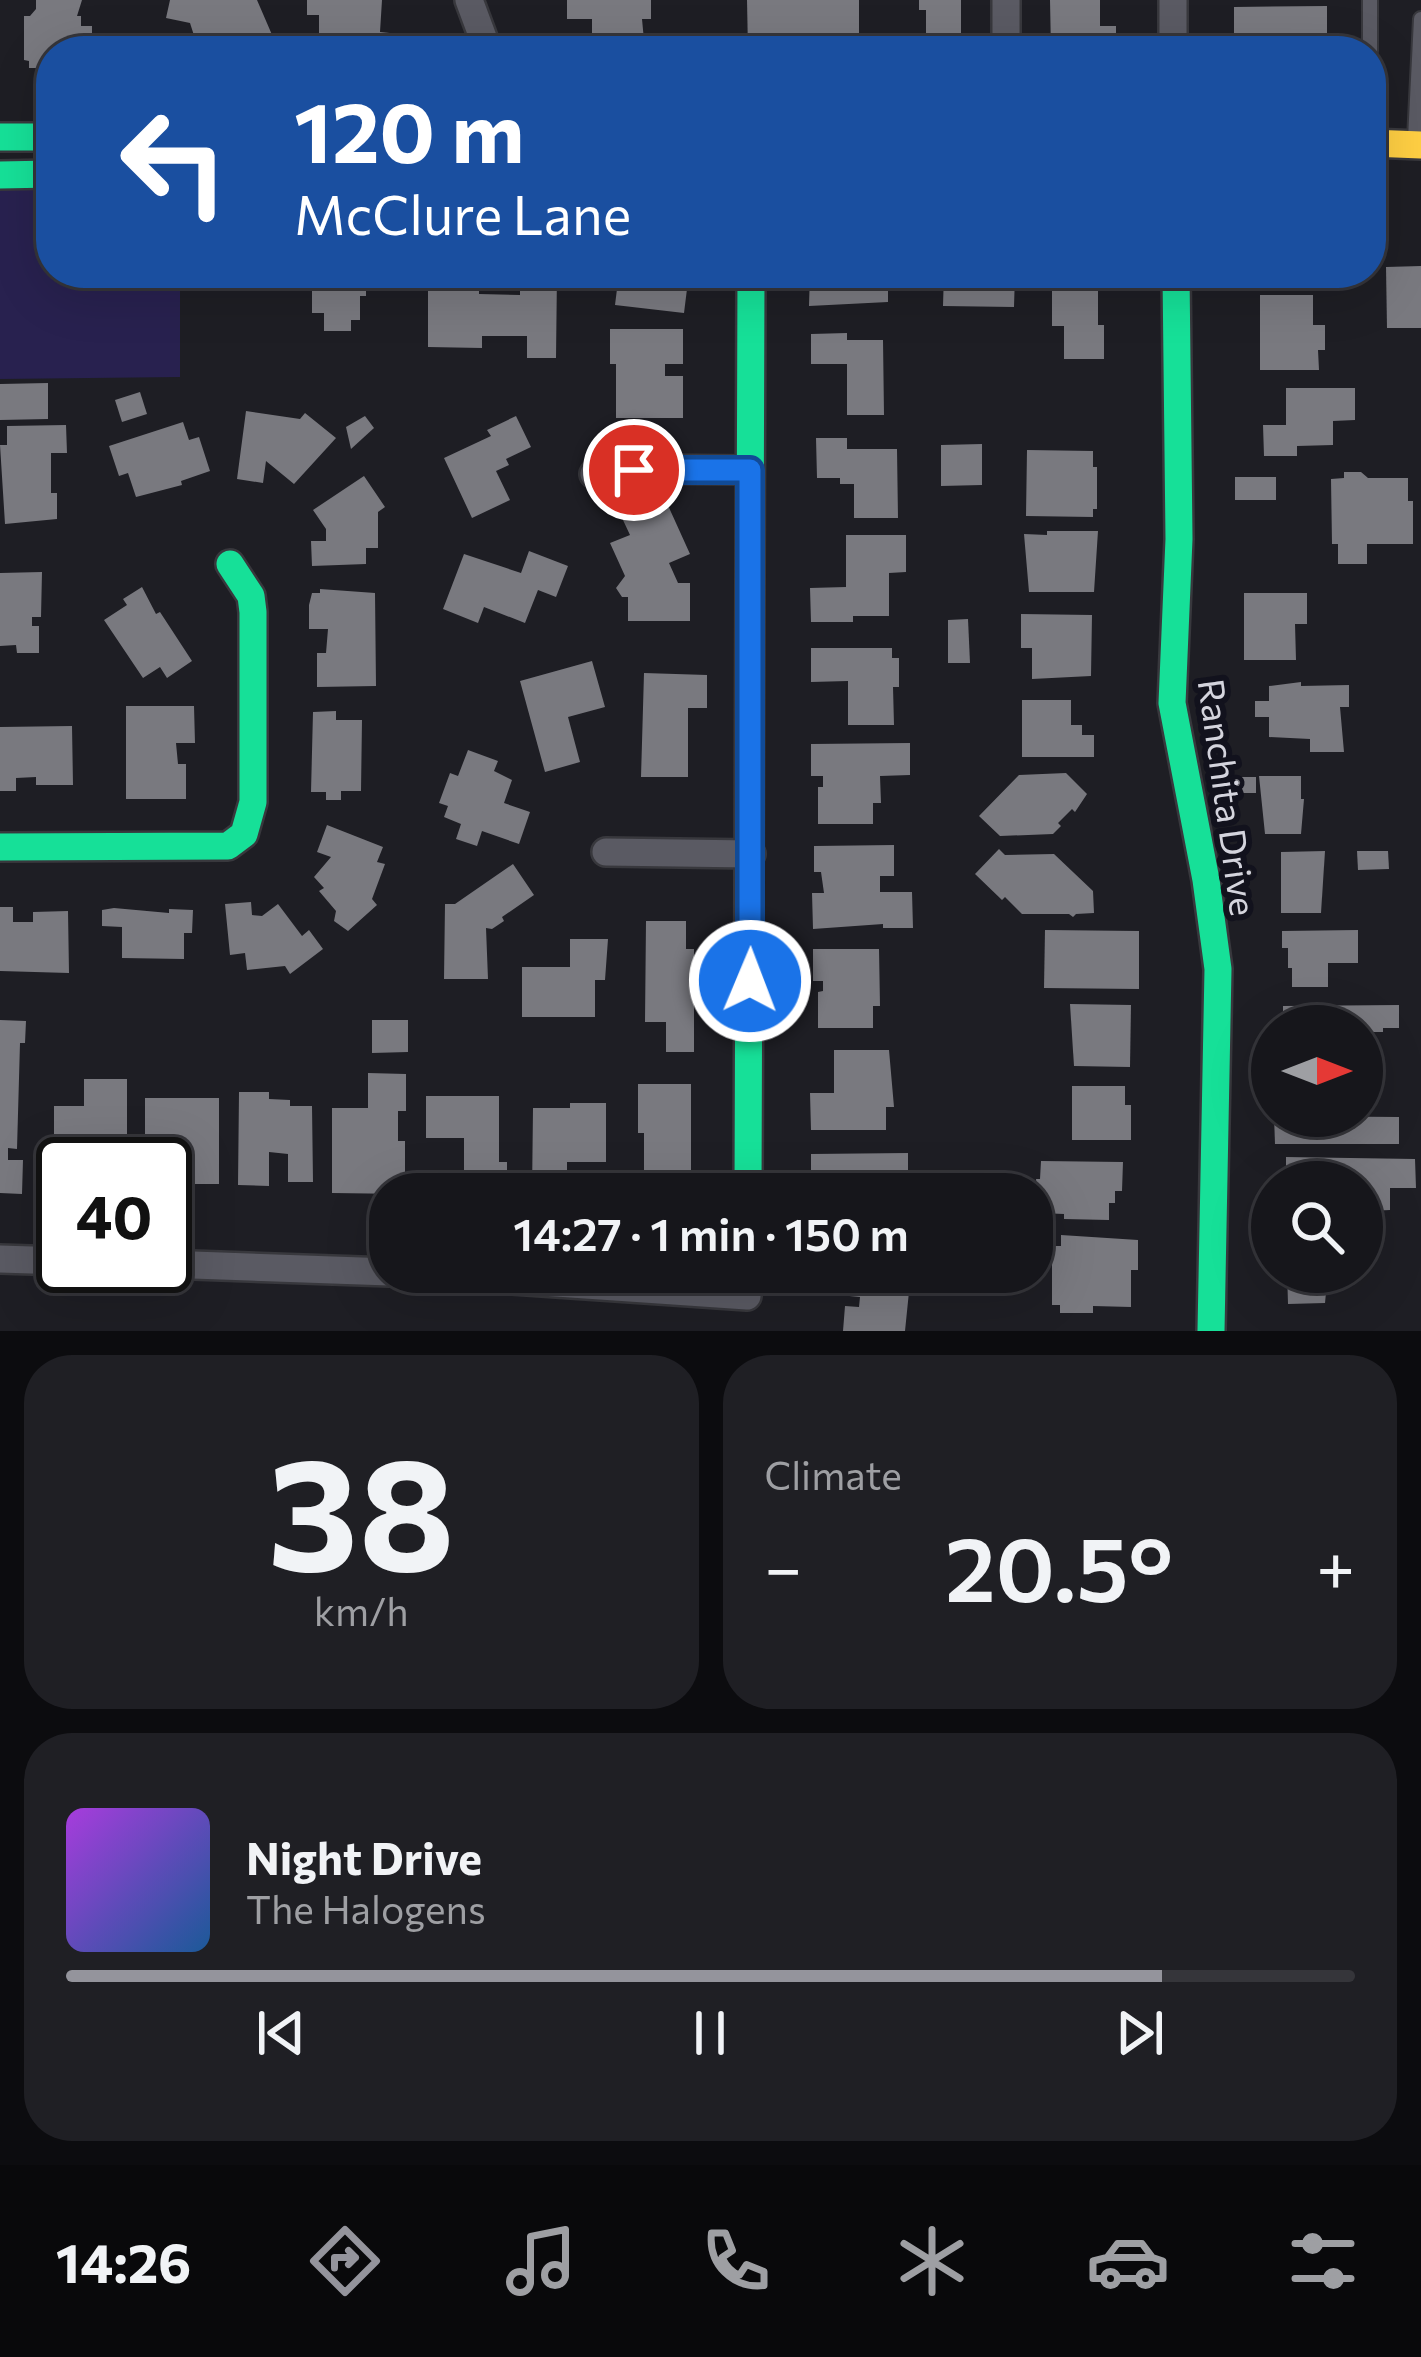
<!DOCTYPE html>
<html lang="en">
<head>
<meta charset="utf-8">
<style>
  body { margin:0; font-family:Commissioner,sans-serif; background:#1f1f24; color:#f1f3f6; height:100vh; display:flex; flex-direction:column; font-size:45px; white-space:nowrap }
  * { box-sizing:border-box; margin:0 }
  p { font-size:39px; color:#9e9fa3 }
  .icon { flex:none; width:66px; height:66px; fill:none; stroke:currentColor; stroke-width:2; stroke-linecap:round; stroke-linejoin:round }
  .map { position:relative; height:1331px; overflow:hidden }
  .details { display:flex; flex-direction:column; gap:24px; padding:24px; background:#0c0c0f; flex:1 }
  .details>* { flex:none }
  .banner { position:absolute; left:36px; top:36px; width:1350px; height:252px; border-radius:48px; box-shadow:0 12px 48px #0002,0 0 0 3px #35353a; background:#1a4fa0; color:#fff; overflow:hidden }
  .needle { width:78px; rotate:90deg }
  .buttons { position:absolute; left:1251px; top:1005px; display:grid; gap:24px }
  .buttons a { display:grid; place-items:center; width:132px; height:132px; border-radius:50%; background:#16161b; box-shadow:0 12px 48px #0002,0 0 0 3px #35353a; font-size:60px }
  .speed { position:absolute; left:36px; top:1137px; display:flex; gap:24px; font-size:60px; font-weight:700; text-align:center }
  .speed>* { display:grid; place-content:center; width:156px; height:156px; border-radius:50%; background:#16161b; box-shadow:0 12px 48px #0002,0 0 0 3px #35353a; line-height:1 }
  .speed .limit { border:6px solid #111; border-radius:18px; background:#fff; color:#111 }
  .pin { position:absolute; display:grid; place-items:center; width:102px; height:102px; color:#fff; margin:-51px; border:6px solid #fff; border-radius:50%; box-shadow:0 3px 12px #0007 }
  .me { position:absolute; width:132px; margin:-66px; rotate:1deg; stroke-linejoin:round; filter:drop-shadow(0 0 9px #0008) }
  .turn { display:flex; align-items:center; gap:42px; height:252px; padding:0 60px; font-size:54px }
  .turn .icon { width:156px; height:156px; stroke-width:2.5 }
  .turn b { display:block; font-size:84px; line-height:102px }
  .big { font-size:90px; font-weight:600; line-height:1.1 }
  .details .widget { flex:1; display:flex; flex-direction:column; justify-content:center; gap:18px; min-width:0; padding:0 42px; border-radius:48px; background:#1f1f24 }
  .details .dial { align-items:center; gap:0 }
  .dial b { font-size:156px; line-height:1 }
  .song { display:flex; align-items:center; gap:36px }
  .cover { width:144px; height:144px; border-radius:18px; background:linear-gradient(135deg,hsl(280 70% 55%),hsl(210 70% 35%)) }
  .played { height:12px; border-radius:6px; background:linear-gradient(90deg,#94949c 85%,#35353a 85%) }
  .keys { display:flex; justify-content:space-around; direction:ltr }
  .heat { display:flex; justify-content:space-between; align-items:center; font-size:66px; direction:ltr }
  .details .tiles { flex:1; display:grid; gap:24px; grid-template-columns:1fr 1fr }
  .widget:last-child { grid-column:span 2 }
  .trip { position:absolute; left:369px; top:1173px; width:684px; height:120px; border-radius:48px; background:#16161b; box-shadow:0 12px 48px #0002,0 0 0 3px #35353a; font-weight:600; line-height:120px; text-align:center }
  .dock { display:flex; height:192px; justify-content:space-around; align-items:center; background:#09090b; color:#9e9fa3 }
  .dock .icon { width:84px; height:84px }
  .dock .selected { color:#94949c }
  .dock b { font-size:54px; color:#f1f3f6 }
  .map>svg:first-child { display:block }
</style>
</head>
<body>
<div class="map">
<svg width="1421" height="1331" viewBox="0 0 1421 1331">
  <rect width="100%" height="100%" fill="#1e1e24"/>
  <!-- green -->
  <path fill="#28214f" d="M0 187 51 190V273H180V377L0 379Z"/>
  <!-- building -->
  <g fill="#79797f">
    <path d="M36 0H82L77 16H81V26H92V35L140 36V51H51V68H29V61L24 60V16H30L36 9Z"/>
    <path d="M170 0H257L279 51H244L242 46 235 50 229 37 215 43V51H199L190 23 166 18Z"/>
    <path d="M307 0H382L380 32 419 36 420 51H329L328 33H319V15H307Z"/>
    <path d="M567 0H651V19H642L645 51H582V45H592V19H567Z"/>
    <path d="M747 0H859V50L748 51Z"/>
    <path d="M919 0H961V47H955V51H914V42H926V10H919Z"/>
    <path d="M1050 0H1100V26H1116V51H1051Z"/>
    <path d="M1327 6V51H1234V7Z"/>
    <path d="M1421 266V328H1387L1386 267Z"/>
    <path d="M312 273H353V278H366V296H360V320H351V331H324V313H312Z"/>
    <path d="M428 273H479V294L520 295V273H557L556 358H527V336H482V348L428 347Z"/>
    <path d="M600 273H689L684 313 615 305 618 281 599 279Z"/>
    <path d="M810 273H888V302L809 306Z"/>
    <path d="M944 273H1015L1014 307 943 306Z"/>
    <path d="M1052 273 1098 277V325H1104V359H1064V326H1052Z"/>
    <rect x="1253" y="273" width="42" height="11"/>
    <path d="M1260 295H1313V325H1325V350H1318L1319 370H1260Z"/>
    <path d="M610 329H683V364H665V376H683V418H616V364H610Z"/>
    <path d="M847 333V340H883L884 415H847V364H811V334Z"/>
    <path d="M48 383V419L0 420V384Z"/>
    <path d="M1286 388H1355V420L1333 421V445L1297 446V456H1264L1263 425H1286Z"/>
    <path d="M140 392 147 414 122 422 115 400Z"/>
    <path d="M246 411 300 419 305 413 336 438 294 484 266 461 263 483 237 479Z"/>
    <path d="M365 416 374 428 351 449 346 427Z"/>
    <path d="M516 416 531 447 506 459 509 465 496 471 510 500 472 518 444 458 491 436 487 430Z"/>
    <path d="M183 422 189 440 199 437 210 471 181 481 182 485 136 497 128 473 119 476 109 446Z"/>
    <path d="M66 425 67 453H51V493H57V519L5 524 0 445H7V426Z"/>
    <path d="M816 438H847V449H897L898 518H854V484H840V478H817Z"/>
    <path d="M982 444V485L941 486V445Z"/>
    <path d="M1027 450 1093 451V467H1097V509H1093V517L1026 516Z"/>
    <path d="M1344 472H1361L1368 478H1408V501H1413V544H1367V564H1338V544H1332L1331 479 1344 478Z"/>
    <path d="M364 476 385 507 378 512V548H366V564L312 566 311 541H326V529L313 510Z"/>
    <rect x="1235" y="477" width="41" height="23"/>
    <path d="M666 501 690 554 669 563 678 583H690V621H628V597H622L616 588 625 576 610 543 630 535 623 520Z"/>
    <path d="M1047 531H1098L1094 592H1029L1024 534 1047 535Z"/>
    <path d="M846 535H906V572L889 573V616H853V622H811L810 588 846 587Z"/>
    <path d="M529 551 568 566 556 597 538 590 525 623 484 607 478 623 443 609 464 554 521 573Z"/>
    <path d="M42 572 41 617H32V626H39V653H17L16 645 0 646V573Z"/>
    <path d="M142 587 156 614 160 612 192 661 167 678 160 667 143 678 104 620 127 605 123 599Z"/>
    <path d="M320 589 375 593 376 686 317 687V653H326L328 629H309V605L312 593H320Z"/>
    <path d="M1244 593H1307V624H1295L1296 660H1244Z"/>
    <path d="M1021 614 1092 615 1091 676 1032 679V648H1021Z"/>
    <path d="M968 619 970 663H948V620Z"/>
    <path d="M811 648H892V658H899V687H893L894 725H848V681L811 682Z"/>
    <path d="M592 661 605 707 568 717 580 762 545 772 520 681Z"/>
    <path d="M644 673 707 675V708H688V777H641Z"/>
    <path d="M1301 682V686L1349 685V707H1340L1344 752H1310V739L1269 737V717H1255V701H1269V686Z"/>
    <path d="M1022 700H1071V725H1082V735H1094V757H1022Z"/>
    <path d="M126 706H194L195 743H176L178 764H186V799H126Z"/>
    <path d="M336 711V720H362L361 791H341V800H326V792H311L313 712Z"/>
    <path d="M72 726 73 785H36V777L16 778V791H0V727Z"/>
    <path d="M910 743V775L880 776 881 803H873V824H818V787H823V776H811V744Z"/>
    <path d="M468 750 498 761 494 771 512 780 504 803 530 812 519 844 482 831 477 846 456 839 461 824 444 817 448 806 439 803 450 773 458 776Z"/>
    <path d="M1066 773 1087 794 1075 812 1072 809 1058 823 1061 826 1053 834 1000 836 979 816 1019 775Z"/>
    <path d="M1259 776H1301V799H1304L1301 834H1265Z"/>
    <rect x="1231" y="777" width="25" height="16"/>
    <path d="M327 825 383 847 377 862 385 864 372 899 377 905 348 931 334 921 336 911 319 891 324 888 314 877 331 857 317 852Z"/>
    <path d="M894 845V876H880V892H912L913 928H883V924L813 929 812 893H824L821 872H814V846Z"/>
    <path d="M999 849 1005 855 1054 854 1093 891 1094 913 1076 914 1073 917 1069 914H1022L1005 897 1002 900 975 874Z"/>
    <path d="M1325 851 1321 913H1281V852Z"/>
    <path d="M1357 851H1388L1389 869 1358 870Z"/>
    <path d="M513 864 534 895 502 917 504 921 492 929 486 928 488 979H444L445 904H455Z"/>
    <path d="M251 902 252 915 262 916 278 904 302 936 309 930 323 949 290 974 285 966 247 970 245 953 230 955 225 904Z"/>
    <path d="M0 907H13V922H33V912L68 911 69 973 0 971Z"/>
    <path d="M114 908 169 913V909L193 910 192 933H184V959L122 958V927L102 926V910Z"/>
    <path d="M646 921H686V949H694V1052H666V1022H645Z"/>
    <path d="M1045 930 1139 931V989L1044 988Z"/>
    <path d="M1358 930V963H1328V987H1292V968H1288V948H1282V931Z"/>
    <path d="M570 939H608L605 980H595V1017H522V967H570Z"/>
    <path d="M813 949H879L880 1006H873V1028H818V992L823 991V981H813Z"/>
    <path d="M1070 1004 1131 1005 1130 1067 1074 1066Z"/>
    <path d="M1399 1005V1028H1383V1032H1362V1026H1283V1006Z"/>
    <path d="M0 1020 26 1021 25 1043H20L17 1149 8 1148V1160H23L22 1194 0 1193Z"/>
    <path d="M372 1020H408V1052L372 1053Z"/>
    <path d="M834 1050H889L894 1107H886V1130H811L810 1093H834Z"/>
    <path d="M368 1073 406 1074V1111H398V1141H405V1194L332 1193V1108H368Z"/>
    <path d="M84 1079H127V1147H87V1164H63V1188H54V1106H84Z"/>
    <path d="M638 1084H691V1194H644V1133H638Z"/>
    <path d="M1072 1086H1125V1105H1131V1140H1072Z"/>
    <path d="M239 1092H269V1099L290 1100V1106H312L313 1182H288V1154L269 1152V1186L238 1185Z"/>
    <path d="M426 1096H499V1162H507V1194H464V1138H426Z"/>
    <path d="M145 1098H219V1184H182L183 1162H188V1149H178V1184H165V1164H145Z"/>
    <path d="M570 1103H606V1162H567V1194H532L533 1108H570Z"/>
    <path d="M1274 1116 1399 1117V1144H1275Z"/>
    <path d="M908 1153V1188H902V1194H811V1154Z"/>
    <path d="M1286 1157 1415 1159 1416 1188H1390V1210L1369 1211V1216H1362V1182H1286Z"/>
    <path d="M1041 1161 1123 1162 1122 1191H1115V1203H1109V1220L1064 1219V1214L1040 1213 1036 1179H1040Z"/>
    <path d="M1061 1235 1138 1240V1270H1131V1307L1093 1306V1313H1060V1305H1052V1246H1061Z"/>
    <path d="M830 1272H911L905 1331H843L845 1306 859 1307 860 1297 828 1294Z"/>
    <path d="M1287 1272H1328L1325 1303 1288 1304Z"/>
  </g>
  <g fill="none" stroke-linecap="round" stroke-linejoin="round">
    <!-- lane casing -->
    <g stroke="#38383d" stroke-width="18">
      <g id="lane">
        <path d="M1370 0V51"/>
        <path d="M1415 139 1421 19"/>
      </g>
    </g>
    <!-- street casing -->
    <g stroke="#38383d" stroke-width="32">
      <g id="street">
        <path d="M469 0 488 51"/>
        <path d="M1173 0V51"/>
        <path d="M1006 51V0"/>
        <path d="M594 474 634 469 750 470"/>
        <path d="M606 852 751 854"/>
        <path d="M0 1259 63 1261"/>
        <path d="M165 1264 390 1272"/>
        <path d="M394 1272 747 1296V1272"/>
      </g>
    </g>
    <!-- fast casing -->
    <g stroke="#38383d" stroke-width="32">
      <g id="fast">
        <path d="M0 137H51"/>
        <path d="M0 175 51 174"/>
        <path d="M1176 273 1179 539 1172 703 1206 880 1218 969 1211 1331"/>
        <path d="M0 847 228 846 244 834 253 802V612L251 596 230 564"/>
        <path d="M748 1194 751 273"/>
      </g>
    </g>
    <!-- slow casing -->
    <g stroke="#38383d" stroke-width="32">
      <path id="slow" d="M1371 143 1421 145"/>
    </g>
    <!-- lane -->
    <use href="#lane" stroke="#5a5a63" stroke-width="14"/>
    <!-- street -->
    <use href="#street" stroke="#5a5a63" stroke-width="27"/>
    <!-- fast -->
    <use href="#fast" stroke="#16e098" stroke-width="27"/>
    <!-- slow -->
    <use href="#slow" stroke="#ffcf43" stroke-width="27"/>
  </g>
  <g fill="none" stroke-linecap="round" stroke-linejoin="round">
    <!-- route casing -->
    <g stroke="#114b97" stroke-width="30">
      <path id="route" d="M634 470H750V981"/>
    </g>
    <!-- route -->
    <use href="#route" stroke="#1a73e8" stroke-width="21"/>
  </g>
  <g text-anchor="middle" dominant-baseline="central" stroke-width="12" stroke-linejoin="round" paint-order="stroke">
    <!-- street labels -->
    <g font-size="36" fill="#d4d4dd" stroke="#12121d">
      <text transform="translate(1229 797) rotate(82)">Ranchita Drive</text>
    </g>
  </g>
</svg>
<div class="buttons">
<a><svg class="needle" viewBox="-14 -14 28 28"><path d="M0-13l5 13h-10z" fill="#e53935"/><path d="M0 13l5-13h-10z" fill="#9e9fa3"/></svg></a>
<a><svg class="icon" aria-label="search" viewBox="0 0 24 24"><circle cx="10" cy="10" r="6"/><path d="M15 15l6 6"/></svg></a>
</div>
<div class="speed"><div class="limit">40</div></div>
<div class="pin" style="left:634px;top:470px;background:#d93025"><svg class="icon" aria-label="arrive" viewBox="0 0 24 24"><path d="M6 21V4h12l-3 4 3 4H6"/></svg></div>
<svg class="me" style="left:750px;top:981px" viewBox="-20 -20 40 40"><circle r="17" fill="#1a73e8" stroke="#fff" stroke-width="3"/><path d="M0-11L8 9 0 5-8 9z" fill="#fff"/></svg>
<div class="trip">14:27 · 1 min · 150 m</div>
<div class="banner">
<div class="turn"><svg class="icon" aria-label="left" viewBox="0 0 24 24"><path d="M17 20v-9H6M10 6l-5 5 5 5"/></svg><div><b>120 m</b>McClure Lane</div></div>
</div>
</div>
<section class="details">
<div class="tiles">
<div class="widget dial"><b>38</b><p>km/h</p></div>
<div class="widget"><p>Climate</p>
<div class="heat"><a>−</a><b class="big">20.5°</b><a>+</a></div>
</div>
<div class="widget">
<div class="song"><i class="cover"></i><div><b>Night Drive</b><p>The Halogens</p></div></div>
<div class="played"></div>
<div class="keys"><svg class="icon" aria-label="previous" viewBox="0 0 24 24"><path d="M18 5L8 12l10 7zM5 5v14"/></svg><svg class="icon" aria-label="pause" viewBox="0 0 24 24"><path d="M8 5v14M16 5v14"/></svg><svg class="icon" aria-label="next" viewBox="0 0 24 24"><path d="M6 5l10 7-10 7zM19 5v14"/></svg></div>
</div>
</div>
</section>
<nav class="dock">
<b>14:26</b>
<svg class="icon selected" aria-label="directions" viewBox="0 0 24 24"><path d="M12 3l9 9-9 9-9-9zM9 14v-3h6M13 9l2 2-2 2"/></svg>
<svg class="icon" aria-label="music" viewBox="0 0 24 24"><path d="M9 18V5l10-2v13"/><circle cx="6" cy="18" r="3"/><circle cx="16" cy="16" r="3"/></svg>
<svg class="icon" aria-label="phone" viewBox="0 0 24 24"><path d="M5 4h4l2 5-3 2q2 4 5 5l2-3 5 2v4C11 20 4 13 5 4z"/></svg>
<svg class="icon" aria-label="climate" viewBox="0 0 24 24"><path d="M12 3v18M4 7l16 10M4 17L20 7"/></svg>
<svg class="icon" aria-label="car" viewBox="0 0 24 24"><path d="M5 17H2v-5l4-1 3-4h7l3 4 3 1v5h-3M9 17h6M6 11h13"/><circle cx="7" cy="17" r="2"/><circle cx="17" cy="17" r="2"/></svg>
<svg class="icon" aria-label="filters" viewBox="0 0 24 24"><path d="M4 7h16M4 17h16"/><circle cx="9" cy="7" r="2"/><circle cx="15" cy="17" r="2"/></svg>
</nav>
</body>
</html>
